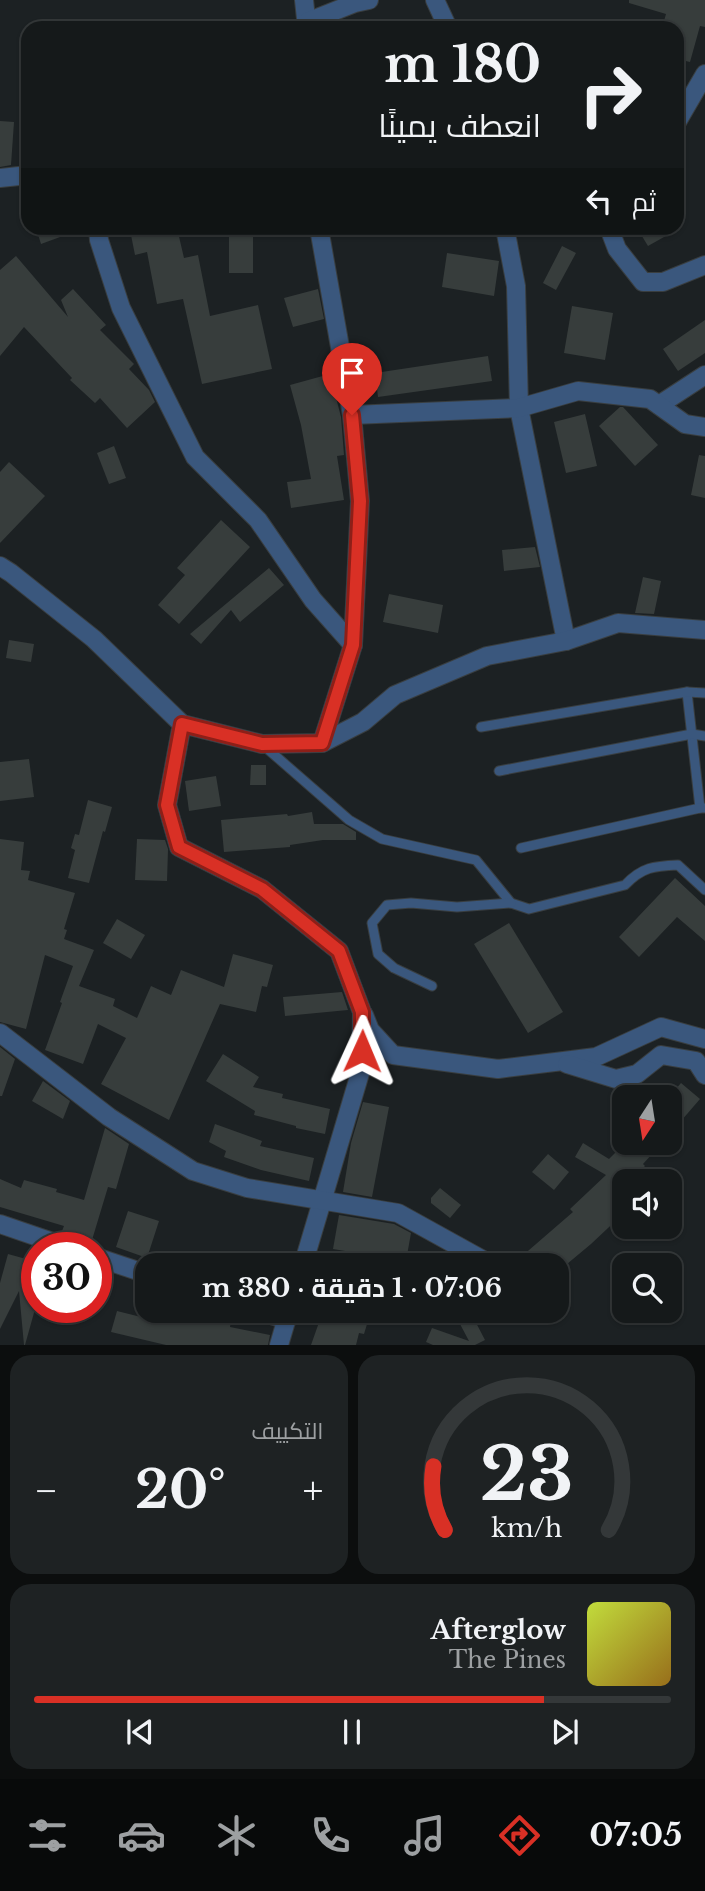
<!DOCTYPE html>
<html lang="ar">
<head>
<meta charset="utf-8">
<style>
  body { margin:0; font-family:"Libre Baskerville",Cairo,serif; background:#1e2223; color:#f1f3f6; direction:rtl; height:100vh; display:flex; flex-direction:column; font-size:26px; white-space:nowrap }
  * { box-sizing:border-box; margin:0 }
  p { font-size:23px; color:#9da0a2 }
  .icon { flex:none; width:38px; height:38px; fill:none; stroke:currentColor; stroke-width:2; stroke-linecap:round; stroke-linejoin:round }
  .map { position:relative; height:1345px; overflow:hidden; direction:ltr }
  .details { display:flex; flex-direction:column; gap:10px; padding:10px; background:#0c0e0e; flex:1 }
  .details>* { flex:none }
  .guide { position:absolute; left:21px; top:21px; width:663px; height:214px; border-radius:21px; box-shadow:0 2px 5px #0004,0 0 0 2px #343839; direction:rtl; background:#15191a; color:#f1f3f6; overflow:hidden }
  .needle { width:46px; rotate:192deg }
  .controls { position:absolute; left:612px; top:1085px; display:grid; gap:14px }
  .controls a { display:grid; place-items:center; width:70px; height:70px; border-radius:14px; background:#15191a; box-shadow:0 2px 5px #0004,0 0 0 2px #343839; font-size:35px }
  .speed { position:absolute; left:21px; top:1232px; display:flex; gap:14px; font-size:35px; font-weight:700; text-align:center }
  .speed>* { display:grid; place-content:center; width:91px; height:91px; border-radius:50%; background:#15191a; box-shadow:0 2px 5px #0004,0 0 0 2px #343839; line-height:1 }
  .speed .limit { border:10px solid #d22; background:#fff; color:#111 }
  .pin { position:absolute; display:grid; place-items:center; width:60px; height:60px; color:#fff; margin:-72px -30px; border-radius:50% 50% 50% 0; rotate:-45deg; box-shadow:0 0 7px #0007 }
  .pin .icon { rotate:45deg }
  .me { position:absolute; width:77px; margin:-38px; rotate:1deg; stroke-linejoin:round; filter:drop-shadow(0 0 5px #0008) }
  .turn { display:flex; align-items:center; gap:24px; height:147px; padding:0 28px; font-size:32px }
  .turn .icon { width:91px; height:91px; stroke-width:2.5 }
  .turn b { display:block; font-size:49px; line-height:60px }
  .then { display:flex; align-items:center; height:66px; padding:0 28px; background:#0003; gap:14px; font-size:26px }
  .big { font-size:52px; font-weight:700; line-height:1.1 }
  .details .tile { flex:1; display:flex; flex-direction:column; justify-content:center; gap:10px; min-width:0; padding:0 24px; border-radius:21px; background:#1e2223 }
  .details .dial { align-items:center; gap:0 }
  .dial svg { height:182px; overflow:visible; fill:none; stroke:#343839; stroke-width:7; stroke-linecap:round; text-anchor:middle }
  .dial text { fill:#f1f3f6; stroke:none }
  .song { display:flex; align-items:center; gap:21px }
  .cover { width:84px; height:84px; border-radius:10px; background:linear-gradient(135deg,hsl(70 70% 55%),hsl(40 70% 35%)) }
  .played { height:7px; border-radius:4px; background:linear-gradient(90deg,#d93025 80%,#343839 80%) }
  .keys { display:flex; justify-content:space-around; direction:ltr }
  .heat { display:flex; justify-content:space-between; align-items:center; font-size:38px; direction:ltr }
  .details .tiles { flex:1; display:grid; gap:10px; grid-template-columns:1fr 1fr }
  .tile:last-child { grid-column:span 2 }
  .trip { position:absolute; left:135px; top:1253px; width:434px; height:70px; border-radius:21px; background:#15191a; box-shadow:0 2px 5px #0004,0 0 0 2px #343839; font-weight:700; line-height:70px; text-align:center; direction:rtl }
  .dock { display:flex; height:112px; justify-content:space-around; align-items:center; background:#080a0a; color:#9da0a2 }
  .dock .icon { width:49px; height:49px }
  .dock .on { color:#d93025 }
  .dock b { font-size:32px; color:#f1f3f6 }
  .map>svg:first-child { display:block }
</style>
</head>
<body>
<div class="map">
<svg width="705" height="1345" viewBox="0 0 705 1345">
  <rect width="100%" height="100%" fill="#1c2123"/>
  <!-- building -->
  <g fill="#373d3c">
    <path d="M629 0H705V27L700 26 690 62 677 59V28H662L666 14 629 3Z"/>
    <path d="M0 121 14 122 11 165 0 167Z"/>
    <path d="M36 228H82V229L41 244Z"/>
    <path d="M167 228H177L184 258 198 255 210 316 258 305 272 369 202 384 183 299 157 304 147 252 135 255 131 235Z"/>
    <rect x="229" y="228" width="24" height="45"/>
    <path d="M637 228H680L648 246Z"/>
    <path d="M562 246 576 253 556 290 543 283Z"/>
    <path d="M447 253 499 261 494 296 442 287Z"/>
    <path d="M16 256 68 317 61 300 73 289 106 325 100 330 134 364 129 369 149 390 155 402 127 428 100 398 95 403 70 380 72 378 24 327 0 356V270Z"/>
    <path d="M318 289 324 319 293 327 284 298Z"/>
    <path d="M572 306 613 313 605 360 564 353Z"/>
    <path d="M705 320V353L678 371 663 349Z"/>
    <path d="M488 356 492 381 378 397 375 373Z"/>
    <path d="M330 374 341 417 344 455 337 456 344 500 291 508 287 482 311 479 301 425 290 385Z"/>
    <path d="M620 407H623L658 445 635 466 599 426Z"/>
    <path d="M585 414 597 466 566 473 554 422Z"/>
    <path d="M114 446 126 478 109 484 97 453Z"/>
    <path d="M699 455 705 456V498L691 495Z"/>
    <path d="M9 462 45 496 0 543V472Z"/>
    <path d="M221 520 250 547 179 624 158 605 185 575 177 568Z"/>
    <path d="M535 547 540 567 504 571 502 550Z"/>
    <path d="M269 568 284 585 240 622 231 610 201 644 190 634Z"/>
    <path d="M643 577 661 581 654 614 635 613Z"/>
    <path d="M389 594 443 605 438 633 383 622Z"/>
    <path d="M9 640 34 644 31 662 6 658Z"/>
    <path d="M29 759 34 797 0 801V762Z"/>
    <path d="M251 765H266V785H250Z"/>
    <path d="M216 776 221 806 189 811 185 781Z"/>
    <path d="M88 800 112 807 105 832 103 831 89 883 68 878 75 850 71 848 75 834 79 835Z"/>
    <path d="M312 812 314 824H343L356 832V840H323L290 845V847L224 852 221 820 287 814 288 816Z"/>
    <path d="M0 839 24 842 21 870 30 871 28 880 75 893 64 929 67 930 64 939 94 950 79 986 115 999 113 1006 137 1018 151 986 171 995 181 970 224 987 233 954 273 965 267 987 262 986 256 1012 220 1004 169 1120 101 1084 126 1038 98 1024 83 1064 45 1050 62 1003 60 1002 73 966 45 955 26 1029 0 1022Z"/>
    <path d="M137 839 165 840 168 849 167 881 135 880Z"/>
    <path d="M675 878 705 906V941L677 917 639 957 619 937Z"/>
    <path d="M117 919 145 935 131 959 103 943Z"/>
    <path d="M509 923 563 1012 528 1033 474 944Z"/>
    <path d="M342 992 348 1010 285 1016 283 997Z"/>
    <path d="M0 1047 15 1059 2 1096H0Z"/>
    <path d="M223 1054 259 1077 253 1087 283 1094 282 1098 330 1109 325 1134 296 1128V1126L254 1115 255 1111 206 1081Z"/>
    <path d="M43 1081 70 1101 63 1119 32 1101Z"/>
    <path d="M681 1083 700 1099 681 1121 670 1113V1096Z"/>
    <path d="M363 1102 389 1107 372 1197 343 1192 351 1143Z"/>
    <path d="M215 1124 262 1141 260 1146 314 1158 309 1181 261 1170 224 1157 226 1151 209 1142Z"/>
    <path d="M105 1128 129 1144 116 1189 108 1187 92 1240 62 1231 64 1226 0 1207V1179L21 1188 24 1180 57 1189 56 1192 84 1200Z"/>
    <path d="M583 1143 609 1159 625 1143H662L643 1164 645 1166 642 1169 667 1181H625V1212L591 1244 567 1264 556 1279V1265H533L521 1257 573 1212 570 1209 606 1175 575 1157Z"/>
    <path d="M548 1154 569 1172 554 1190 532 1172Z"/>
    <path d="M440 1188 461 1205 450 1218 431 1203V1198Z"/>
    <path d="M128 1211 159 1221 147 1258 116 1247Z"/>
    <path d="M339 1215 394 1224 411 1233 406 1261 333 1249Z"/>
    <path d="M8 1254 37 1262V1302L25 1345H24L19 1291 0 1329V1283Z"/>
    <path d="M117 1311 173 1325 176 1313 216 1325 217 1318 231 1321 230 1327 270 1335 268 1345H166L111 1332Z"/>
    <path d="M323 1311H371L364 1334 359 1333 356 1345H311Z"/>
    <path d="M473 1317 485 1340 475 1345H433L426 1342 432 1328 469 1341 460 1324Z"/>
  </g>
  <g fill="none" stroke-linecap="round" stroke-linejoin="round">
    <!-- service casing -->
    <g stroke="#393e40" stroke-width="11">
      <g id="service">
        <path d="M687 692 700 808H704"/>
        <path d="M481 727 687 692 705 693"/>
        <path d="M263 745 349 820 382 839 476 860 511 903 529 909 625 885C642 867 654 866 678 865L705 890"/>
        <path d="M499 771 692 734 705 736"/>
        <path d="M521 848 700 808"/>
        <path d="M432 986 394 968 378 954 372 923 387 905 411 903 457 907 511 903"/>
      </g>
    </g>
    <!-- minor casing -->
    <g stroke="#393e40" stroke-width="20">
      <g id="minor">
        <path d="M304 0 307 28"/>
        <path d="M435 0 448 28"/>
        <path d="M307 22 355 3 369 0"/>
        <path d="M677 122 705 74"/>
        <path d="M0 178 28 175"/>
        <path d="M98 228 99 240 121 308 195 457 258 520 313 600 353 645"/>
        <path d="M319 228 352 415 360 501 353 645 322 743"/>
        <path d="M505 228 516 286 519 408 566 641"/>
        <path d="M609 228 617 249 643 282H663L705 265"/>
        <path d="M659 405 705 375"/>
        <path d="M352 415 519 408 578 391 650 399 685 424 705 427"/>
        <path d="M0 566 11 573 94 639 182 724 167 805 179 847 262 889 339 951 362 1012 361 1070 303 1265"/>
        <path d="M182 724 262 744 322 743 363 722 395 695 487 656 566 641 618 623 705 630"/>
        <path d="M364 1015 370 1030 393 1055 498 1069 596 1057 661 1027 705 1039"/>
        <path d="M0 1033 109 1117 193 1171 247 1188 398 1213 492 1265"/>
        <path d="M567 1064 616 1079 637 1074 661 1055 696 1061 705 1075"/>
        <path d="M0 1224 70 1248"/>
        <path d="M96 1257 147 1274"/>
        <path d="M258 1311 287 1320"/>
        <path d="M279 1345 289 1311"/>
      </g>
    </g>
    <!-- service -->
    <use href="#service" stroke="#3a577d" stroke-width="9"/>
    <!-- minor -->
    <use href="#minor" stroke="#3a577d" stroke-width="18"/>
  </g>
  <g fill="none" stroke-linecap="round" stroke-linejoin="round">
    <!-- route casing -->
    <g stroke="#8d1f18" stroke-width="18">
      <path id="route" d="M352 415 360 501 353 645 322 743 262 744 182 724 167 805 179 847 262 889 339 951 362 1012V1051"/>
    </g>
    <!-- route -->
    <use href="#route" stroke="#d93025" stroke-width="12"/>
  </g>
</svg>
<div class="controls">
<a><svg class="needle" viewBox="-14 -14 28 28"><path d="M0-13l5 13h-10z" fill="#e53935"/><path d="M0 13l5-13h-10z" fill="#9da0a2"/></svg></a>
<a><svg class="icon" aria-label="sound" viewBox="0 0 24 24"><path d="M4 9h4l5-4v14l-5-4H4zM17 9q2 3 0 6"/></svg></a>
<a><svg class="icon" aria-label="search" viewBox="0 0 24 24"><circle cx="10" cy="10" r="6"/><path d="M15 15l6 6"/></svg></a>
</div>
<div class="speed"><div class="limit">30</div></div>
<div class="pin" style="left:352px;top:415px;background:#d93025"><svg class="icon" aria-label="arrive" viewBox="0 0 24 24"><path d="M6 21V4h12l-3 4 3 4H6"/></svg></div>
<svg class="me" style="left:362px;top:1051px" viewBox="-20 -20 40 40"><path d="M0-17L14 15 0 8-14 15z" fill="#d93025" stroke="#fff" stroke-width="4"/></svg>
<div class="trip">07:06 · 1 دقيقة · 380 m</div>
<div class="guide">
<div class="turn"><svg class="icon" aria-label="right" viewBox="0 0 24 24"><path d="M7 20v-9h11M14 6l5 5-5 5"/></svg><div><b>180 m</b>انعطف يمينًا</div></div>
<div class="then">ثم<svg class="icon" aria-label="left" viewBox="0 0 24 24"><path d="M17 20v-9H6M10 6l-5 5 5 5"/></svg></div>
</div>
</div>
<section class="details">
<div class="tiles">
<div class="tile dial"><svg viewBox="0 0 100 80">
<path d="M14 69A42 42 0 1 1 86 69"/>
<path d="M14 69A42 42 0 0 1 9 41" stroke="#d93025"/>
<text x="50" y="56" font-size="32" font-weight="700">23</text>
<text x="50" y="72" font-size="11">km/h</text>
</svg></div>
<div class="tile"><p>التكييف</p>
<div class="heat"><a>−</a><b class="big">20°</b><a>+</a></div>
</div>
<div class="tile">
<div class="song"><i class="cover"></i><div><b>Afterglow</b><p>The Pines</p></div></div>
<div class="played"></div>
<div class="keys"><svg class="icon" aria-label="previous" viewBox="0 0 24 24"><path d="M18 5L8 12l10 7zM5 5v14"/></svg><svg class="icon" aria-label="pause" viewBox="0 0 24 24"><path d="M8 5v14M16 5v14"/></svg><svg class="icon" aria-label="next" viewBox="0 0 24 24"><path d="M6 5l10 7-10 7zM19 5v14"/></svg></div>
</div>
</div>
</section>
<nav class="dock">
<b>07:05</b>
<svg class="icon on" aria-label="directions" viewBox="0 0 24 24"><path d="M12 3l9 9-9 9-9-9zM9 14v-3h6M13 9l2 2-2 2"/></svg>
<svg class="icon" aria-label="music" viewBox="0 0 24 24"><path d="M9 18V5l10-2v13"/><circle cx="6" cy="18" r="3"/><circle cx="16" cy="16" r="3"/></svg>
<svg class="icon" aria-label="phone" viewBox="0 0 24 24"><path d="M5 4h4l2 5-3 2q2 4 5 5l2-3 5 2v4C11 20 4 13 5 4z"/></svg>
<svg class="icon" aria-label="climate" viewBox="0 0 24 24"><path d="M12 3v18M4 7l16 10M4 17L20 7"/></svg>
<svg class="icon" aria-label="car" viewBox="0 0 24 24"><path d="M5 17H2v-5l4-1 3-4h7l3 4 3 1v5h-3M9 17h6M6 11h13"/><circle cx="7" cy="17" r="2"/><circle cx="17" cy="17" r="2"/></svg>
<svg class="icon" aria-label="filters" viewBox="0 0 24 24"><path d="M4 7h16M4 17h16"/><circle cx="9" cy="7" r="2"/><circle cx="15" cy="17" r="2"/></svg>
</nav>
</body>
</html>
